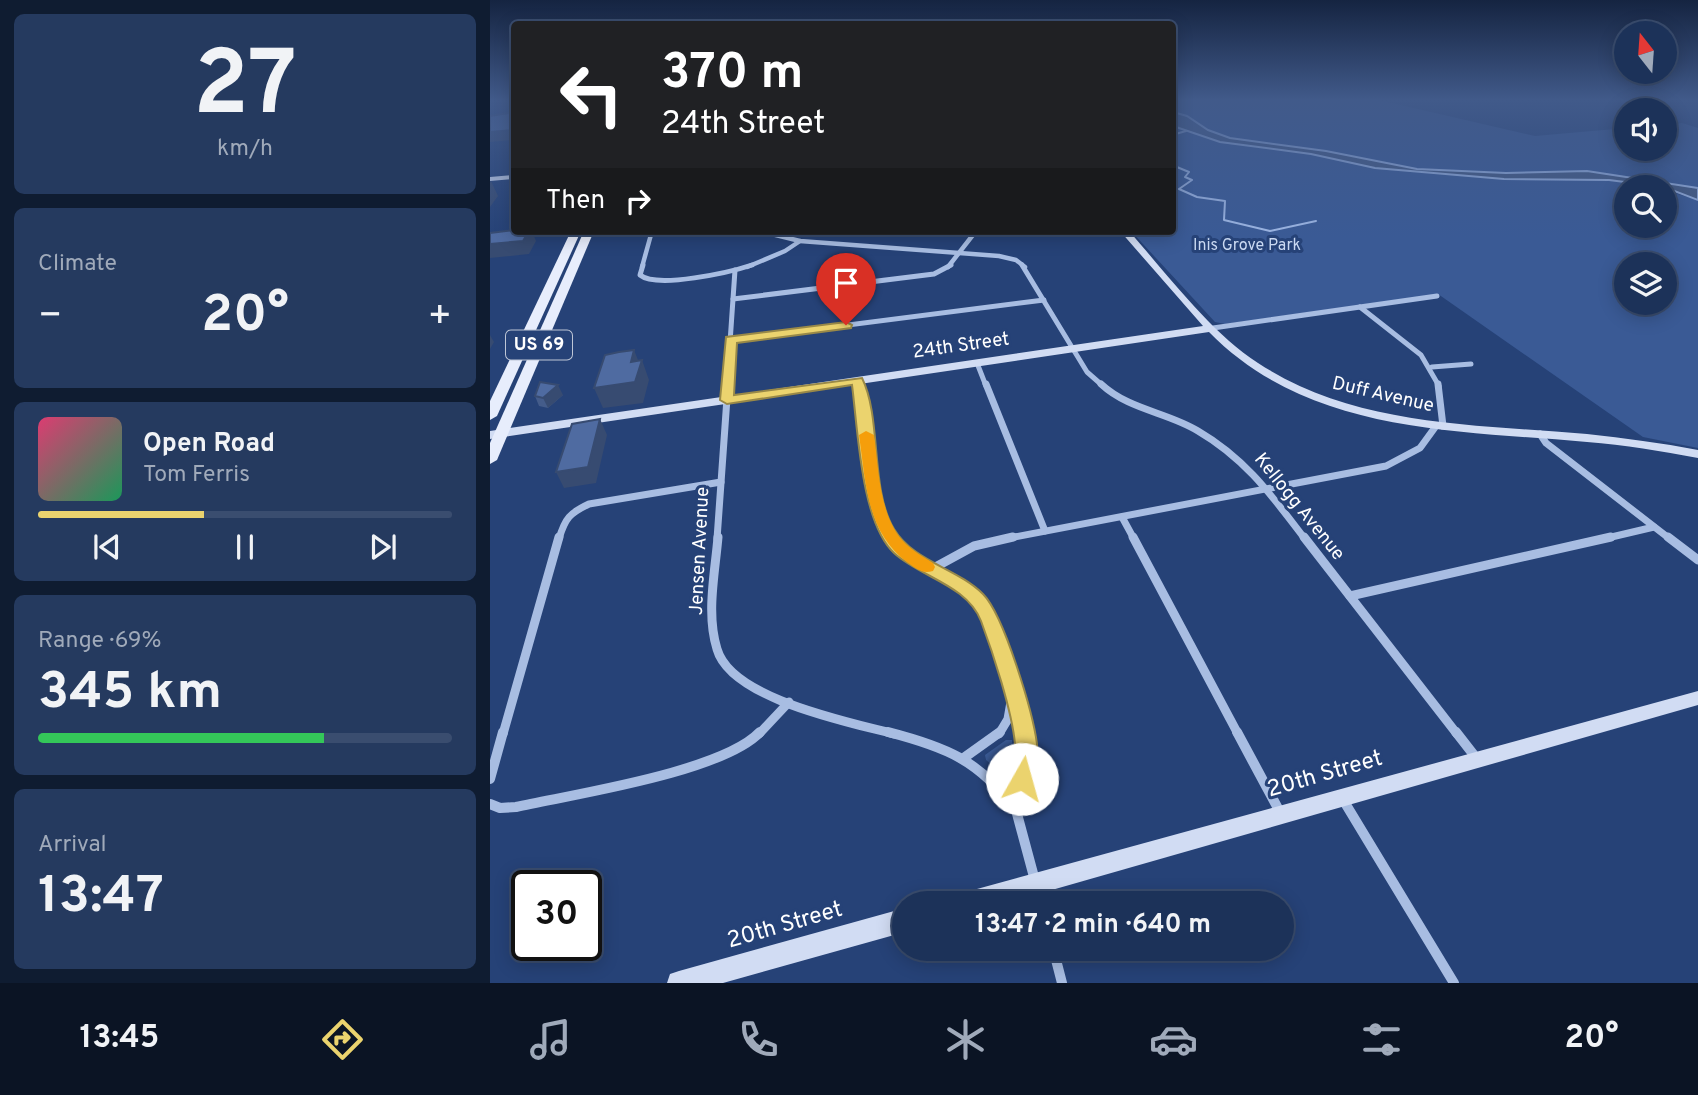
<!DOCTYPE html>
<html lang="en">
<head>
<meta charset="utf-8">
<style>
  body { margin:0; font-family:Overpass,sans-serif; background:#253a5f; color:#f1f3f6; height:100vh; display:flex; flex-direction:column; font-size:26px; white-space:nowrap }
  * { box-sizing:border-box; margin:0 }
  p { font-size:23px; color:#a0aaba }
  .icon { flex:none; width:38px; height:38px; fill:none; stroke:currentColor; stroke-width:2; stroke-linecap:round; stroke-linejoin:round }
  .map { position:relative; flex:1; overflow:hidden }
  .side { display:flex; flex-direction:column; gap:14px; padding:14px; background:#0f1c31; width:490px }
  .side>* { flex:none }
  .banner { position:absolute; left:21px; top:21px; width:665px; height:214px; border-radius:7px; box-shadow:0 4px 18px #0003,0 0 0 2px #3a4d6f; background:#202124; color:#fff; overflow:hidden }
  .needle { width:46px; rotate:343deg }
  .fabs { position:absolute; left:1124px; top:21px; display:grid; gap:14px }
  .fabs a { display:grid; place-items:center; width:63px; height:63px; border-radius:50%; background:#1c3259; box-shadow:0 4px 18px #0003,0 0 0 2px #3a4d6f; font-size:35px }
  .speed { position:absolute; left:21px; top:870px; display:flex; gap:14px; font-size:35px; font-weight:700; text-align:center }
  .speed>* { display:grid; place-content:center; width:91px; height:91px; border-radius:50%; background:#1c3259; box-shadow:0 4px 18px #0003,0 0 0 2px #3a4d6f; line-height:1 }
  .speed .limit { border:4px solid #111; border-radius:10px; background:#fff; color:#111 }
  .pin { position:absolute; display:grid; place-items:center; width:60px; height:60px; color:#fff; margin:-72px -30px; border-radius:50% 50% 50% 0; rotate:-45deg; box-shadow:0 0 7px #0007 }
  .pin .icon { rotate:45deg }
  .me { position:absolute; width:77px; margin:-38px; rotate:7deg; stroke-linejoin:round; filter:drop-shadow(0 0 5px #0008) }
  .turn { display:flex; align-items:center; gap:24px; height:147px; padding:0 35px; font-size:32px }
  .turn .icon { width:91px; height:91px; stroke-width:2.5 }
  .turn b { display:block; font-size:49px; line-height:60px }
  .then { display:flex; align-items:center; height:66px; padding:0 35px; background:#0003; gap:14px; font-size:26px }
  .big { font-size:52px; font-weight:700; line-height:1.1 }
  .side .tile { flex:1; display:flex; flex-direction:column; justify-content:center; gap:10px; min-width:0; padding:0 24px; border-radius:10px; background:#253a5f }
  .side .dial { align-items:center; gap:0 }
  .dial b { font-size:91px; line-height:1 }
  .song { display:flex; align-items:center; gap:21px }
  .cover { width:84px; height:84px; border-radius:10px; background:linear-gradient(135deg,hsl(340 70% 55%),hsl(150 70% 35%)) }
  .played { height:7px; border-radius:4px; background:linear-gradient(90deg,#ebd36e 40%,#3a4d6f 40%) }
  .keys { display:flex; justify-content:space-around; direction:ltr }
  .heat { display:flex; justify-content:space-between; align-items:center; font-size:38px; direction:ltr }
  .charge { height:10px; border-radius:5px; background:linear-gradient(90deg,#34c759 69%,#3a4d6f 0) }
  .trip { position:absolute; left:402px; top:891px; width:402px; height:70px; border-radius:35px; background:#1c3259; box-shadow:0 4px 18px #0003,0 0 0 2px #3a4d6f; font-weight:700; line-height:70px; text-align:center }
  .dock { display:flex; height:112px; justify-content:space-around; align-items:center; background:#0b1424; color:#a0aaba }
  .dock .icon { width:49px; height:49px }
  .dock .active { color:#ebd36e }
  .dock b { font-size:32px; color:#f1f3f6 }
  main { display:flex; flex:1; min-height:0 }
  .map>svg:first-child { display:block }
</style>
</head>
<body>
<main>
<section class="side">
<div class="tile dial"><b>27</b><p>km/h</p></div>
<div class="tile"><p>Climate</p>
<div class="heat"><a>−</a><b class="big">20°</b><a>+</a></div>
</div>
<div class="tile">
<div class="song"><i class="cover"></i><div><b>Open Road</b><p>Tom Ferris</p></div></div>
<div class="played"></div>
<div class="keys"><svg class="icon" aria-label="previous" viewBox="0 0 24 24"><path d="M18 5L8 12l10 7zM5 5v14"/></svg><svg class="icon" aria-label="pause" viewBox="0 0 24 24"><path d="M8 5v14M16 5v14"/></svg><svg class="icon" aria-label="next" viewBox="0 0 24 24"><path d="M6 5l10 7-10 7zM19 5v14"/></svg></div>
</div>
<div class="tile"><p>Range · 69%</p><b class="big">345 km</b><div class="charge"></div></div>
<div class="tile"><p>Arrival</p><b class="big">13:47</b></div>
</section>
<div class="map">
<svg width="1208" height="983" viewBox="0 0 1208 983">
  <rect width="100%" height="100%" fill="#264277"/>
  <!-- green -->
  <g fill="#3a5a95" fill-rule="evenodd">
    <path d="M683 100H889L1045 136 1136 128V149H1174V125L1192 123 1208 128V188L1097 171 1016 173 927 169 836 151 740 138 718 130 697 116 683 112Z"/>
    <path d="M683 126 730 142 821 154 885 168 1014 179 1119 180 1164 187H1136V226H1174V190L1208 200V448L1153 437 948 294 735 324 725 322 641 231H682ZM1136 264H1174V303H1136Z"/>
    <path d="M516 740H522V769L514 774 496 760 495 755Z"/>
  </g>
  <!-- water -->
  <path fill="#455a81" stroke="#9db6e3" stroke-width="2" d="M683 112 697 116 718 130 740 138 836 151 927 169 1016 173 1097 171 1208 188V200L1174 187 1119 180 1014 179 885 168 821 154 730 142 683 126Z"/>
  <g fill="none" stroke-linecap="round" stroke-linejoin="round">
    <!-- stream -->
    <g stroke="#9db6e3" stroke-width="2">
      <path d="M682 135 696 131"/>
      <path d="M682 165 699 172 695 177 702 180 689 189 707 197 735 201 734 220 780 231 826 221"/>
    </g>
    <!-- street-far4 -->
    <g stroke="#a8bde2" stroke-width="4.5">
      <path d="M269 231 310 241 509 256 526 260 535 267"/>
      <path d="M36 233 59 231"/>
      <path d="M152 267 162 231"/>
      <path d="M257 267 295 251 310 241"/>
      <path d="M458 267 486 231"/>
    </g>
    <!-- street-far3 -->
    <g stroke="#a8bde2" stroke-width="5">
      <path d="M153 265 150 275C167 289 241 272 262 265"/>
      <path d="M532 265 597 372 613 386"/>
      <path d="M243 299 444 274 461 265"/>
      <path d="M870 307 931 355 949 386"/>
      <path d="M723 328 947 296"/>
      <path d="M241 340 554 300"/>
      <path d="M487 363 496 386"/>
      <path d="M942 367 981 364"/>
      <path d="M368 380 369 386"/>
      <path d="M237 386 245 270"/>
    </g>
    <!-- street-far2 -->
    <g stroke="#a8bde2" stroke-width="7">
      <path d="M369 384C375 429 374 502 401 539"/>
      <path d="M496 384 555 531"/>
      <path d="M611 384C639 410 677 412 708 431 756 459 782 496 815 539"/>
      <path d="M948 384 953 426"/>
      <path d="M1050 434 1056 443 1180 539"/>
      <path d="M632 517 644 539"/>
      <path d="M69 539C75 518 80 513 99 504L231 482"/>
      <path d="M227 539 238 384"/>
      <path d="M514 539 896 466 930 448 946 426"/>
      <path d="M1113 539 1164 527"/>
    </g>
    <!-- street-far1 -->
    <g stroke="#a8bde2" stroke-width="9">
      <path d="M228 537C225 573 216 614 227 649 241 699 359 722 404 734"/>
      <path d="M400 537C423 562 455 571 480 593 512 620 528 694 535 734"/>
      <path d="M643 537 748 734"/>
      <path d="M814 537 967 734"/>
      <path d="M1178 537 1208 560"/>
      <path d="M440 570 484 546 523 537"/>
      <path d="M860 596 1121 537"/>
      <path d="M13 734 69 537"/>
      <path d="M269 734 299 702"/>
      <path d="M509 734 518 719 522 696"/>
    </g>
    <!-- street -->
    <g stroke="#a8bde2" stroke-width="10">
      <path d="M398 732C456 747 489 760 526 810"/>
      <path d="M535 732V755L526 810 551 903"/>
      <path d="M747 732 791 814"/>
      <path d="M966 732 987 759"/>
      <path d="M475 757 510 732"/>
      <path d="M0 779 13 732"/>
      <path d="M852 798 964 983"/>
      <path d="M0 804 10 808 26 807C84 794 232 772 270 732"/>
      <path d="M563 948 572 983"/>
    </g>
    <!-- secondary -->
    <g fill="#d1dcf3" fill-rule="evenodd">
      <path d="M24 175V179L0 181V177Z"/>
      <path d="M630 231H639C677 274 721 333 768 363 866 427 985 424 1097 434 1135 438 1171 443 1208 450V458C1171 451 1135 445 1097 442 964 430 819 434 719 332L0 439V431L713 326Z"/>
      <path d="M1208 691V705L516 903H465L468 895 476 892Z"/>
      <path d="M415 908V932L233 983H177L180 974 189 971Z"/>
    </g>
    <!-- primary -->
    <g fill="#e7edfc" fill-rule="evenodd">
      <path d="M81 231H91L7 416 0 420V401Z"/>
      <path d="M94 231H104L7 460 0 464V443Z"/>
    </g>
  </g>
  <!-- wall -->
  <path fill="#445c8a" d="M73 395 58 408 49 406 45 396Z"/>
  <!-- shaded-wall -->
  <g fill="#374b71">
    <path d="M24 130V140L0 142V132Z"/>
    <path d="M1 181 8 196 0 207V183Z"/>
    <path d="M39 231H42L46 241 39 254 0 258V244Z"/>
    <path d="M0 335 4 342 0 349Z"/>
    <path d="M144 350 150 365 152 360 159 380 153 403 113 408 104 388 141 362Z"/>
    <path d="M68 385 73 395 58 408 53 398Z"/>
    <path d="M110 419 117 435 106 483 74 488 66 472Z"/>
  </g>
  <!-- building -->
  <g fill="#4f6ba1" stroke="#374b71" stroke-width="2">
    <path d="M24 112V130L0 132V116Z"/>
    <path d="M24 230 39 231 33 241 0 244V233Z"/>
    <path d="M144 350 141 362 152 360 145 382 104 388 115 355 129 352Z"/>
    <path d="M50 382 68 385 53 398 45 396Z"/>
    <path d="M110 419 98 467 66 472 82 424Z"/>
  </g>
  <!-- sky -->
  <linearGradient id="sky" x2="0" y2="1"><stop stop-color="#152441"/><stop offset="0.42" stop-color="#415a8a"/><stop offset="1" stop-color="#415a8a" stop-opacity="0"/></linearGradient>
  <rect width="1208" height="238" fill="url(#sky)"/>
  <!-- route -->
  <path fill="#ebd36e" stroke="#998948" stroke-width="2" d="M356 322 362 325 361 328 247 343 244 395 372 378C392 418 380 490 404 529 424 562 467 568 493 594 514 615 543 713 547 744 548 757 545 774 540 786L532 789 524 786C517 772 526 759 525 744 522 711 503 653 491 621 477 585 430 577 404 553 371 522 368 431 362 385L237 404 230 400 236 337Z"/>
  <!-- slow -->
  <path fill="#f59e0b" d="M376 431 384 435C389 469 389 519 416 544 423 551 434 557 443 563L445 567 443 571C432 574 427 569 418 563 376 532 376 483 369 435Z"/>
  <g text-anchor="middle" dominant-baseline="central" stroke-width="6" stroke-linejoin="round" paint-order="stroke">
    <!-- far-park labels -->
    <g font-size="16" fill="#cad9f2" stroke="#264277">
      <text x="757" y="246">Inis Grove Park</text>
    </g>
    <!-- shield labels -->
    <rect fill="#264277" stroke="#bec6d6" stroke-width="2" x="16" y="330.5" width="66" height="29" rx="5"/>
    <g font-size="18" font-weight="bold" fill="#fff">
      <text x="49" y="345">US 69</text>
    </g>
    <!-- street labels -->
    <g font-size="19" fill="#fff" stroke="#264277">
      <text transform="translate(471 346) rotate(-8)">24th Street</text>
      <text transform="translate(893 395) rotate(13)">Duff Avenue</text>
      <text transform="translate(809 507) rotate(51)">Kellogg Avenue</text>
      <text transform="translate(210 551) rotate(-87)">Jensen Avenue</text>
    </g>
    <!-- near-street labels -->
    <g font-size="23" fill="#fff" stroke="#264277">
      <text transform="translate(835 775) rotate(-16)">20th Street</text>
      <text transform="translate(295 926) rotate(-16)">20th Street</text>
    </g>
  </g>
</svg>
<div class="fabs">
<a><svg class="needle" viewBox="-14 -14 28 28"><path d="M0-13l5 13h-10z" fill="#e53935"/><path d="M0 13l5-13h-10z" fill="#a0aaba"/></svg></a>
<a><svg class="icon" aria-label="sound" viewBox="0 0 24 24"><path d="M4 9h4l5-4v14l-5-4H4zM17 9q2 3 0 6"/></svg></a>
<a><svg class="icon" aria-label="search" viewBox="0 0 24 24"><circle cx="10" cy="10" r="6"/><path d="M15 15l6 6"/></svg></a>
<a><svg class="icon" aria-label="layers" viewBox="0 0 24 24"><path d="M12 4l9 5-9 5-9-5zM3 14l9 5 9-5"/></svg></a>
</div>
<div class="speed"><div class="limit">30</div></div>
<div class="pin" style="left:356px;top:325px;background:#d93025"><svg class="icon" aria-label="arrive" viewBox="0 0 24 24"><path d="M6 21V4h12l-3 4 3 4H6"/></svg></div>
<svg class="me" style="left:532px;top:779px" viewBox="-20 -20 40 40"><circle r="19" fill="#fff"/><path d="M0-13L10 11 0 6-10 11z" fill="#ebd36e"/></svg>
<div class="trip">13:47 · 2 min · 640 m</div>
<div class="banner">
<div class="turn"><svg class="icon" aria-label="left" viewBox="0 0 24 24"><path d="M17 20v-9H6M10 6l-5 5 5 5"/></svg><div><b>370 m</b>24th Street</div></div>
<div class="then">Then<svg class="icon" aria-label="right" viewBox="0 0 24 24"><path d="M7 20v-9h11M14 6l5 5-5 5"/></svg></div>
</div>
</div>
</main>
<nav class="dock">
<b>13:45</b>
<svg class="icon active" aria-label="directions" viewBox="0 0 24 24"><path d="M12 3l9 9-9 9-9-9zM9 14v-3h6M13 9l2 2-2 2"/></svg>
<svg class="icon" aria-label="music" viewBox="0 0 24 24"><path d="M9 18V5l10-2v13"/><circle cx="6" cy="18" r="3"/><circle cx="16" cy="16" r="3"/></svg>
<svg class="icon" aria-label="phone" viewBox="0 0 24 24"><path d="M5 4h4l2 5-3 2q2 4 5 5l2-3 5 2v4C11 20 4 13 5 4z"/></svg>
<svg class="icon" aria-label="climate" viewBox="0 0 24 24"><path d="M12 3v18M4 7l16 10M4 17L20 7"/></svg>
<svg class="icon" aria-label="car" viewBox="0 0 24 24"><path d="M5 17H2v-5l4-1 3-4h7l3 4 3 1v5h-3M9 17h6M6 11h13"/><circle cx="7" cy="17" r="2"/><circle cx="17" cy="17" r="2"/></svg>
<svg class="icon" aria-label="filters" viewBox="0 0 24 24"><path d="M4 7h16M4 17h16"/><circle cx="9" cy="7" r="2"/><circle cx="15" cy="17" r="2"/></svg>
<b>20°</b>
</nav>
</body>
</html>
